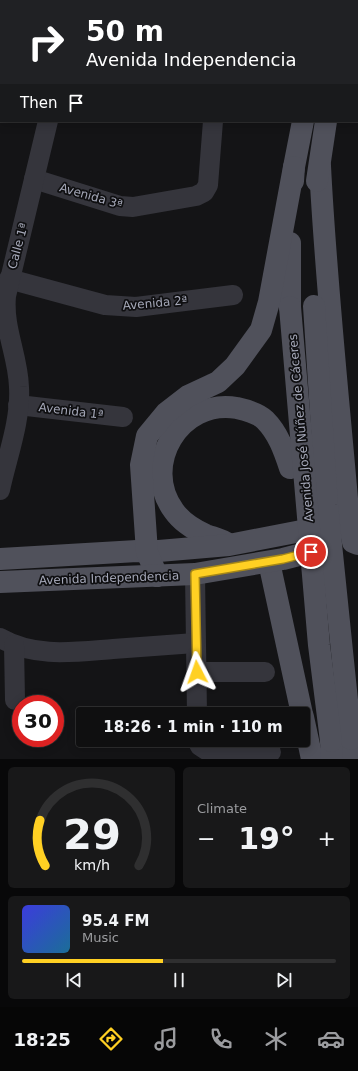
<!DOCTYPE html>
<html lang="en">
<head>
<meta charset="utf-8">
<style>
  body { margin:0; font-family:"DejaVu Sans",sans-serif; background:#181819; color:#f1f3f6; height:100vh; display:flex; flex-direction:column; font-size:15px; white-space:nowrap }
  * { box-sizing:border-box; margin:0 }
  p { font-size:13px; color:#9b9c9f }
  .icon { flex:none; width:22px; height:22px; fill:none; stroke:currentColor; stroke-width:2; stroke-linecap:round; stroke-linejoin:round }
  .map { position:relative; height:759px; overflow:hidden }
  .drawer { display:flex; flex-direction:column; gap:8px; padding:8px; background:#080809; flex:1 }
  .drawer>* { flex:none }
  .banner { position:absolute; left:0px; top:0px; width:358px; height:122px; box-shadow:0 2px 10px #0003,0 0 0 1px #2f2f30; background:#202124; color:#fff; overflow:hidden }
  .speed { position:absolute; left:12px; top:695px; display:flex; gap:8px; font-size:20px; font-weight:700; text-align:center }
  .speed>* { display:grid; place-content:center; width:52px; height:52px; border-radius:50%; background:#0f0f10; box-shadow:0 2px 10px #0003,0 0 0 1px #2f2f30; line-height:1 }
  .speed .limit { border:6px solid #d22; background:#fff; color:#111 }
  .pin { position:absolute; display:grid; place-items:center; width:34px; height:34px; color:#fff; margin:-17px; border:2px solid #fff; border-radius:50%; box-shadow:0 1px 4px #0007 }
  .me { position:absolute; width:44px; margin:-22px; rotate:356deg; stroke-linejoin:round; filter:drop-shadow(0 0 3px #0008) }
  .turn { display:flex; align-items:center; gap:14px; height:84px; padding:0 20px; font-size:18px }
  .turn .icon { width:52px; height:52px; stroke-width:2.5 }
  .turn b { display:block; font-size:28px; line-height:34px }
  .then { display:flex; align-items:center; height:38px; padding:0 20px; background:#0003; gap:8px; font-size:15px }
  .big { font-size:30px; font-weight:600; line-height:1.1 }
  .drawer .widget { flex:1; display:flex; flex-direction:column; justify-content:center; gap:6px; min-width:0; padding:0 14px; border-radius:6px; background:#181819 }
  .drawer .dial { align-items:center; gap:0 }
  .dial svg { height:104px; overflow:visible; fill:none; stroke:#2f2f30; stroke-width:7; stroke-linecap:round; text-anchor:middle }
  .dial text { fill:#f1f3f6; stroke:none }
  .song { display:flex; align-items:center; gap:12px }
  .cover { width:48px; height:48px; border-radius:6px; background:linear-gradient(135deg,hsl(240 70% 55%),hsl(200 70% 35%)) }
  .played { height:4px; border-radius:2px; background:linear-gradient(90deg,#ffd023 45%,#2f2f30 45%) }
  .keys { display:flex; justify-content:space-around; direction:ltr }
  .heat { display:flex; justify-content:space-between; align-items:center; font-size:22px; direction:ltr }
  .drawer .tiles { flex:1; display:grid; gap:8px; grid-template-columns:1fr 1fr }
  .widget:last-child { grid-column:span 2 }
  .trip { position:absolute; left:76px; top:707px; width:234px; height:40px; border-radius:4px; background:#0f0f10; box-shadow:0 2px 10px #0003,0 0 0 1px #2f2f30; font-weight:600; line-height:40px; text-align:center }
  .menu { display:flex; height:64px; justify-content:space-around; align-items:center; background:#060606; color:#9b9c9f }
  .menu .icon { width:28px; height:28px }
  .menu .selected { color:#ffd023 }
  .menu b { font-size:18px; color:#f1f3f6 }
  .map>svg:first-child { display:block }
</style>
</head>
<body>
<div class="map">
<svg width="358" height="759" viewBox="0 0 358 759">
  <rect width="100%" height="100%" fill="#141416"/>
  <!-- green -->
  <path fill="#1c251e" d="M0 0H280L1 1 0 61Z"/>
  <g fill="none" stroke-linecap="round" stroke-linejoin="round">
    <!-- minor -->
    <g stroke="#35353c" stroke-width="20">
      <path d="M34 179 120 206 133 207 196 196 204 192 208 185 213 121"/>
      <path d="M9 279 105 305 136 307 233 295"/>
      <path d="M18 405 123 417"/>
      <path d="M0 490C7 457 21 421 19 387 18 355 3 329 6 296L48 121"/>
      <path d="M195 574 197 714"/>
      <path d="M0 638C35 658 74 652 113 649 140 647 168 645 195 643"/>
      <path d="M14 645 15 700"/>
      <path d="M197 672H265"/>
      <path d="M197 740 200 746 206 750 271 752"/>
    </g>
    <!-- major -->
    <g stroke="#50515b" stroke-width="22">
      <path d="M325 1V0"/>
      <path d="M343 1V0"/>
      <path d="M320 166C326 285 339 403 349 522L353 542 358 544"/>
      <path d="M293 181 294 167 303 121"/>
      <path d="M317 181 326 121"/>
      <path d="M290 307V243"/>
      <path d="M228 544C221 539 214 538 206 535 195 530 181 521 174 511 140 465 180 398 237 408 246 410 258 413 265 420 278 433 284 450 290 468"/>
      <path d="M0 559 137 551 147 552 229 545 327 526"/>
      <path d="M269 562 302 714"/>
      <path d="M157 576 147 552 141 465 147 436 166 413 188 396 218 382 235 366 261 330 269 302 294 167"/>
      <path d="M0 582 195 574 283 559 330 547"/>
      <path d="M303 717 312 759"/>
      <path d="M351 739 353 759"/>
      <path d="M331 741 332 759"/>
    </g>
    <!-- major-bridge -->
    <g stroke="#50515b" stroke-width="22">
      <path d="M314 306 327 505 351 739"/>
      <path d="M290 307 319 645 331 741"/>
    </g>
  </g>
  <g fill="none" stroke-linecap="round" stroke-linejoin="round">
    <!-- route casing -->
    <g stroke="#a68717" stroke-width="10">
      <path id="route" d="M197 672 195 574 283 559 311 552"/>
    </g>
    <!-- route -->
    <use href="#route" stroke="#ffd023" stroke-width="7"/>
  </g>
  <g text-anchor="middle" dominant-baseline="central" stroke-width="3.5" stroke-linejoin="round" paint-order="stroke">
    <!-- street labels -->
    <g font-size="12" fill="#a5a8b8" stroke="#0f0f11">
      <text transform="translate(91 196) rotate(16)">Avenida 3ª</text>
      <text transform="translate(18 246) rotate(-75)">Calle 1ª</text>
      <text transform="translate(155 303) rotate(-5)">Avenida 2ª</text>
      <text transform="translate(71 411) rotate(7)">Avenida 1ª</text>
      <text transform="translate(301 428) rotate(-95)">Avenida José Núñez de Cáceres</text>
      <text transform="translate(109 578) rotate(-2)">Avenida Independencia</text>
    </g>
  </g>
</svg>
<div class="speed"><div class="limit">30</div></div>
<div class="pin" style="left:311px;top:552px;background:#d93025"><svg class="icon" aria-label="arrive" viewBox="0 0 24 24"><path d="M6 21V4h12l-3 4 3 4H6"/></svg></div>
<svg class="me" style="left:197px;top:672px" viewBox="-20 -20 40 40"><path d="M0-17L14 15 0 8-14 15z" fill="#ffd023" stroke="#fff" stroke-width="4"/></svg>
<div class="trip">18:26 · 1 min · 110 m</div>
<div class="banner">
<div class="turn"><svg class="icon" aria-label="right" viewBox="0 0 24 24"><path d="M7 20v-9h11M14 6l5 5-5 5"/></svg><div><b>50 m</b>Avenida Independencia</div></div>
<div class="then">Then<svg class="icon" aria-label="arrive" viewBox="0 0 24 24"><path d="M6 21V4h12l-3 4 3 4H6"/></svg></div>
</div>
</div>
<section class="drawer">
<div class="tiles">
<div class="widget dial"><svg viewBox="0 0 100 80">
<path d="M14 69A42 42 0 1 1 86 69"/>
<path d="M14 69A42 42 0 0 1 10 34" stroke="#ffd023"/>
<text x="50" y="56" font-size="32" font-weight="700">29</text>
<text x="50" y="72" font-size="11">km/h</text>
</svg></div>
<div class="widget"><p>Climate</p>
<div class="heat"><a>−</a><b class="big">19°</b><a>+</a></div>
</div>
<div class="widget">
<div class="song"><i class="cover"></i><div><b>95.4 FM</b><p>Music</p></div></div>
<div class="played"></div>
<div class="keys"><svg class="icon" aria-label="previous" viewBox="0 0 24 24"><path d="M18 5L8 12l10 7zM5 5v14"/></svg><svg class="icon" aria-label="pause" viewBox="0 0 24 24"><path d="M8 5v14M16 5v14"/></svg><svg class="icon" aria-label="next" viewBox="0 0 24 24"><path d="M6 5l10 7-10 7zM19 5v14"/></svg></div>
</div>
</div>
</section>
<nav class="menu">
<b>18:25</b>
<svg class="icon selected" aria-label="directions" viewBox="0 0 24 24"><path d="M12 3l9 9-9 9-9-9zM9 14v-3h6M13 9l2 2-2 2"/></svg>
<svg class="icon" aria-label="music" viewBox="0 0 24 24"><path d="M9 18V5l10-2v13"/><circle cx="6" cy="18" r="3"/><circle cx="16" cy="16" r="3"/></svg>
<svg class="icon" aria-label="phone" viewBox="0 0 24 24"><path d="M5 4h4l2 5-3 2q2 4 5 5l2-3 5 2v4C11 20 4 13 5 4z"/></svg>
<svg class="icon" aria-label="climate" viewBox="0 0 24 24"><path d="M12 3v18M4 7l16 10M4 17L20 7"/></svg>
<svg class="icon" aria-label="car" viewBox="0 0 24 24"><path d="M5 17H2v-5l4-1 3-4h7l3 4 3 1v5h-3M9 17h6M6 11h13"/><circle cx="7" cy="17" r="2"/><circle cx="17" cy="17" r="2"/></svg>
</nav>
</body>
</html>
